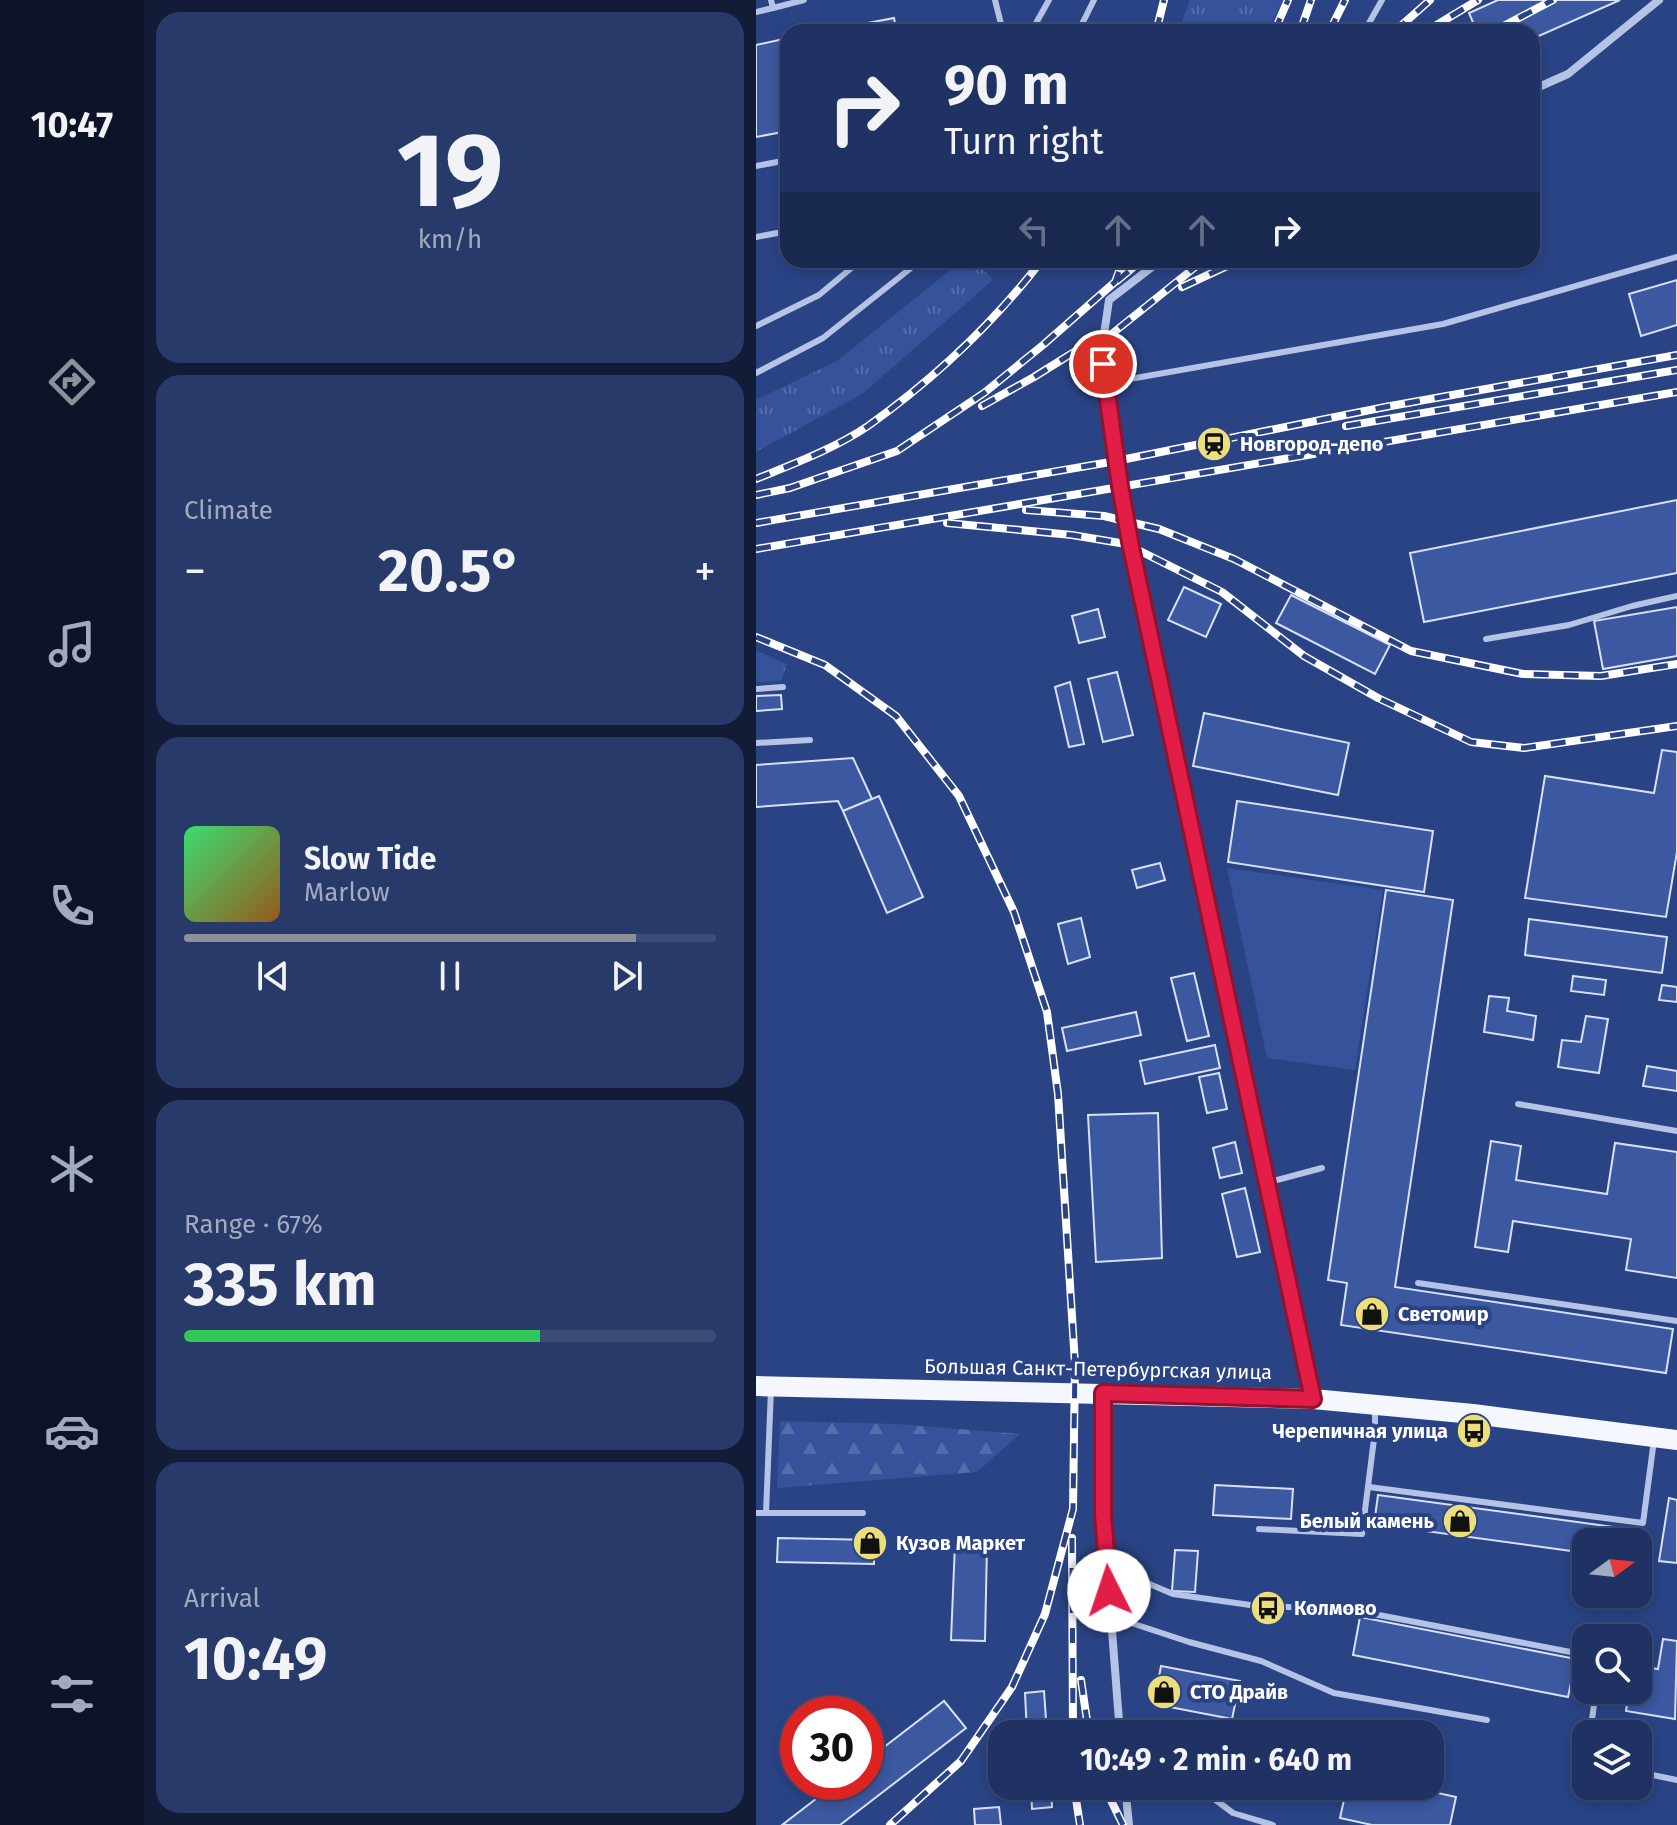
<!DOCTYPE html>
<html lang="en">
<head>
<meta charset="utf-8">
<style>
  body { margin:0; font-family:"Fira Sans",sans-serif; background:#283a69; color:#f1f3f6; height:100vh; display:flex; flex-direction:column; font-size:30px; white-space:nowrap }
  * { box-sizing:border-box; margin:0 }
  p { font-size:26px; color:#a2aabe }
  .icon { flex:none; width:44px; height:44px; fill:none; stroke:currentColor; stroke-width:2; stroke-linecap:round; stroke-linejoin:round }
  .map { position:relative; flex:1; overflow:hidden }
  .details { display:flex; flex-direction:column; gap:12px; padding:12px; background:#121c36; width:612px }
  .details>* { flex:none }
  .top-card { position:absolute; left:24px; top:24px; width:760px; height:244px; border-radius:24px; box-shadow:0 4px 12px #0003,0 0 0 2px #3d4d78; background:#203263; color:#f1f3f6; overflow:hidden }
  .needle { width:52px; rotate:75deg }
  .controls { position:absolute; left:816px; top:1528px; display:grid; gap:16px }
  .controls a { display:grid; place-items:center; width:80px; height:80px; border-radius:16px; background:#203263; box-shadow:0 4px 12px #0003,0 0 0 2px #3d4d78; font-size:40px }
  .speed { position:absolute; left:24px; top:1696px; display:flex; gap:16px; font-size:40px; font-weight:700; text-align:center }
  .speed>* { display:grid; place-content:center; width:104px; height:104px; border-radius:50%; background:#203263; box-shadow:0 4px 12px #0003,0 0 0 2px #3d4d78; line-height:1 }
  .speed .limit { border:12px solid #d22; background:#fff; color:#111 }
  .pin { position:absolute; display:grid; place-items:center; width:68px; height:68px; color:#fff; margin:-34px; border:4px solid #fff; border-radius:50%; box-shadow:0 2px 8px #0007 }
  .me { position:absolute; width:88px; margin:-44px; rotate:356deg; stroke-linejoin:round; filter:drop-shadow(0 0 6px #0008) }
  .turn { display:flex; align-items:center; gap:28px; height:168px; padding:0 32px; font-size:36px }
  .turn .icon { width:104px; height:104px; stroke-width:2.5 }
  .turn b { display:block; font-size:56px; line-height:68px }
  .lanes { display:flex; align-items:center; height:76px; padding:0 32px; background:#0003; justify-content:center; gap:40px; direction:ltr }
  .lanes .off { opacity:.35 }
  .big { font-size:60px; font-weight:700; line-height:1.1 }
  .details .widget { flex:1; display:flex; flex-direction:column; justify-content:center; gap:12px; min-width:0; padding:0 28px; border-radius:24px; background:#283a69 }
  .details .dial { align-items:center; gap:0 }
  .dial b { font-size:104px; line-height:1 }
  .song { display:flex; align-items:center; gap:24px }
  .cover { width:96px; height:96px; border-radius:12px; background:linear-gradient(135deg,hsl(140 70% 55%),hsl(30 70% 35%)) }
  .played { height:8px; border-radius:4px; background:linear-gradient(90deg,#8c9099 85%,#3d4d78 85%) }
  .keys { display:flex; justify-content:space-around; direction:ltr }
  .heat { display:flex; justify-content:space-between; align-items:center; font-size:44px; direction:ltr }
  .charge { height:12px; border-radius:6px; background:linear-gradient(90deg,#34c759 67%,#3d4d78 0) }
  .trip { position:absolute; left:232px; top:1720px; width:456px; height:80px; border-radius:24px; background:#203263; box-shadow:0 4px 12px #0003,0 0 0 2px #3d4d78; font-weight:700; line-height:80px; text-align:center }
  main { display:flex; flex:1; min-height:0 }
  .tabs { display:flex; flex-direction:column; width:144px; justify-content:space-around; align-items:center; background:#0d1428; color:#a2aabe }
  .tabs .icon { width:56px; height:56px }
  .tabs .on { color:#8c9099 }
  .tabs b { font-size:36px; color:#f1f3f6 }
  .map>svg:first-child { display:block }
</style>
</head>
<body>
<main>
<nav class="tabs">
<b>10:47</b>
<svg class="icon on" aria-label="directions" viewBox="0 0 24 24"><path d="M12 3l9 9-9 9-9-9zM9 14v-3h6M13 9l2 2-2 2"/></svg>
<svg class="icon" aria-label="music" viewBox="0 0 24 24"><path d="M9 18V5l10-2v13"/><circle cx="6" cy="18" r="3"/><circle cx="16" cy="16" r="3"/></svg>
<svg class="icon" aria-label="phone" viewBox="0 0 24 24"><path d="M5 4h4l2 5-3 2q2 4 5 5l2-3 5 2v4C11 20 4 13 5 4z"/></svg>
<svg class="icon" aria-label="climate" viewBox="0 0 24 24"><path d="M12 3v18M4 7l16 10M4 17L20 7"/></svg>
<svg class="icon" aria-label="car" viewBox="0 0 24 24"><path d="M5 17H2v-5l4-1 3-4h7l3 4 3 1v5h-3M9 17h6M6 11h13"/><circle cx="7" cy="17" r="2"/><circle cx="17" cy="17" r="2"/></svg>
<svg class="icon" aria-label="filters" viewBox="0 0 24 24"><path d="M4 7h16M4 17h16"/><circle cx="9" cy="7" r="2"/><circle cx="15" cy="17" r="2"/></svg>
</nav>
<section class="details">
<div class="widget dial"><b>19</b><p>km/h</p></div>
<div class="widget"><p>Climate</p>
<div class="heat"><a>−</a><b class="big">20.5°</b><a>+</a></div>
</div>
<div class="widget">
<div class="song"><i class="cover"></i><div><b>Slow Tide</b><p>Marlow</p></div></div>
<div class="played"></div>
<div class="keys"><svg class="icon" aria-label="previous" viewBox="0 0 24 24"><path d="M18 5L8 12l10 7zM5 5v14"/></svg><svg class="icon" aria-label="pause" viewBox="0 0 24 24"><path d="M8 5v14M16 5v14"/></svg><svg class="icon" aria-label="next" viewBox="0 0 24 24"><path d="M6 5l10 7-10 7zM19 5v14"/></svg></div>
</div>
<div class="widget"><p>Range · 67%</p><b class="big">335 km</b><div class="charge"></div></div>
<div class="widget"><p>Arrival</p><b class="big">10:49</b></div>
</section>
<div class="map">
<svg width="921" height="1825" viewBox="0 0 921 1825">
  <defs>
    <pattern id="grass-tufts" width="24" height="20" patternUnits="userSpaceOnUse" patternTransform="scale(2)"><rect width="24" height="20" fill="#35529b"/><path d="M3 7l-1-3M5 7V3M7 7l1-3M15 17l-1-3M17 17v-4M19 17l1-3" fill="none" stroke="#536caa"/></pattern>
    <pattern id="forest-firs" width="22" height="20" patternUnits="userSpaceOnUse" patternTransform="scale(2)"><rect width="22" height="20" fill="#35529b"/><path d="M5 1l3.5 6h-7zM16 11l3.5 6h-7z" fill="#536caa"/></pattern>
  </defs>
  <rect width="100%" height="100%" fill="#2a4384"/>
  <!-- grass -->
  <g fill="url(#grass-tufts)">
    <path d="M434 0H527L511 32H422Z"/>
    <path d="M207 260H219L237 280 106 394 0 452V400L81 361Z"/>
    <path d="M0 651 31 664 25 681 0 682Z"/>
  </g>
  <!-- forest -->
  <path fill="url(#forest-firs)" d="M24 1421 140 1424 264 1434 221 1472 21 1488Z"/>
  <!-- park -->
  <path fill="#35529b" d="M471 868 627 890 599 1070 511 1058Z"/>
  <!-- building -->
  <g fill="#3b58a0" stroke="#d7e0f5" stroke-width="2">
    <path d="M742 0H864L776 39V32H721L713 13Z"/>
    <path d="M138 18 141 32H65Z"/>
    <path d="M32 38V131L0 137V45Z"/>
    <path d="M921 280V325L885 336 873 294Z"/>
    <path d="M921 500V573L668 622 654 553Z"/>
    <path d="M428 587 465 604 450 637 412 620Z"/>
    <path d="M535 595 634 645 619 674 520 623Z"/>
    <path d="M921 607V656L847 669 838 621Z"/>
    <path d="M342 609 349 637 323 643 316 616Z"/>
    <path d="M361 672 377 735 347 742 332 679Z"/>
    <path d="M314 682 328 744 313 747 299 687Z"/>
    <path d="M25 695 26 709 0 711V696Z"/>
    <path d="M448 713 593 743 582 795 437 766Z"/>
    <path d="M906 750 921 752V852L910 917 769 898 789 776 898 793Z"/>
    <path d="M97 758 116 799 87 811 82 801 0 807V765Z"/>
    <path d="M123 796 167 897 131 913 87 811Z"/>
    <path d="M481 801 677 831 668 892 472 862Z"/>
    <path d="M404 863 409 880 381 888 376 870Z"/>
    <path d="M630 890 697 900 639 1287 917 1329 910 1373 585 1325 591 1283 572 1280Z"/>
    <path d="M325 918 334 957 312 964 302 924Z"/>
    <path d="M773 919 911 937 906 973 769 955Z"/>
    <path d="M438 973 453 1036 431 1041 415 978Z"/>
    <path d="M817 976 850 980 848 995 815 991Z"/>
    <path d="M906 985 921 987V1002L903 1000Z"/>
    <path d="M733 996 753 998 751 1011 780 1016 777 1040 728 1032Z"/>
    <path d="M380 1012 385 1035 311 1051 306 1028Z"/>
    <path d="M830 1016 852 1019 843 1073 802 1067 806 1040 825 1042Z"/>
    <path d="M459 1045 464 1068 389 1084 384 1061Z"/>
    <path d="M891 1066 921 1071V1091L887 1086Z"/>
    <path d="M463 1073 471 1109 451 1113 443 1077Z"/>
    <path d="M402 1113 406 1258 340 1262 332 1115Z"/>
    <path d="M735 1141 765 1146 760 1180 851 1194 859 1143 921 1152V1278L870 1270 875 1239 757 1221 752 1252 719 1247Z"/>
    <path d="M479 1142 486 1173 464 1178 457 1148Z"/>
    <path d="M489 1188 504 1252 481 1257 466 1194Z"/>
    <path d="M459 1485 537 1489 535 1519 457 1515Z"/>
    <path d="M622 1495 880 1530 878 1542H830V1553L618 1524Z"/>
    <path d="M913 1498 921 1500V1563L903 1561Z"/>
    <path d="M22 1538 118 1540V1564L21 1562Z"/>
    <path d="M199 1544 231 1545 229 1641 195 1640Z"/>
    <path d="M419 1550 442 1551 439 1592 416 1591Z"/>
    <path d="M604 1617 820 1659 812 1697 597 1655Z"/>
    <path d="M907 1639 921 1641 919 1719 870 1711 873 1690H882V1666L902 1669Z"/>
    <path d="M405 1666 484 1681 476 1719 398 1704Z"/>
    <path d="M288 1691 291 1734H271L269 1693Z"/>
    <path d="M188 1701 210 1728 84 1825H26L82 1782H110V1761Z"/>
    <path d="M275 1786H295L296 1807 276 1809Z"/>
    <path d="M591 1786H650L700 1797 694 1825H616L584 1818Z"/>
    <path d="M243 1807 245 1825H219L218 1809Z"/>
  </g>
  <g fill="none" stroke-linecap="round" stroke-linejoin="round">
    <!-- lane -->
    <g stroke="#b4c3e6" stroke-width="6">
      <path d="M239 0 247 32"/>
      <path d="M17 8 48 0"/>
      <path d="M0 12 17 8 15 0"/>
      <path d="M275 32 293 0"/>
      <path d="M322 32 338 0"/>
      <path d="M608 32 626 0"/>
      <path d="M0 166 32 160"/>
      <path d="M0 237 32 231"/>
      <path d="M0 326 63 295 105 260"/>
      <path d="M0 373 67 338 165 260"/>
      <path d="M351 383 687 324 921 257"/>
      <path d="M730 639 813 625 876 606 921 596"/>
      <path d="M0 689 27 687"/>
      <path d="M0 743 54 740"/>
      <path d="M762 1104 921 1131"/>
      <path d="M510 1183 566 1168"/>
      <path d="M662 1283 921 1321"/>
      <path d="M613 1487 887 1523 898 1440"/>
      <path d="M0 1513H107"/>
      <path d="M10 1513 15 1389"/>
      <path d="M503 1529 606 1534 619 1431V1408"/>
      <path d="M351 1566 417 1594 494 1605 602 1611 830 1655"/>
      <path d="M354 1616 433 1642 505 1661 578 1693 731 1720"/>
      <path d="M834 1734 840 1690"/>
      <path d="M882 1772 921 1780"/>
      <path d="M441 1786 477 1813 517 1825"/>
    </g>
    <!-- street -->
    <g stroke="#b4c3e6" stroke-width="8">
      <path d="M776 90 812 74 903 0"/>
      <path d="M405 260 353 300 347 341V364L375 547 557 1398"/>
      <path d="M347 1395V1514L364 1734"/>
      <path d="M369 1786 373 1825"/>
    </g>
    <!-- primary -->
    <path stroke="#f5f7fe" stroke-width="20" d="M0 1386 557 1399 717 1414 921 1440"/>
    <!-- rail casing -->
    <g stroke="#fff" stroke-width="8">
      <g id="rail">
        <path d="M400 32 408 0"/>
        <path d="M518 32 532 0"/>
        <path d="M544 32 555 0"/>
        <path d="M573 32 589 0"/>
        <path d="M638 32 674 0"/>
        <path d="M669 32 722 0"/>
        <path d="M736 32 797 0"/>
        <path d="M776 118 781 116"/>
        <path d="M361 281 386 260"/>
        <path d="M426 287 484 260"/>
        <path d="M338 344 347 341 448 260"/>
        <path d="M226 406 278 377 323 349 347 341"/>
        <path d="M590 426 921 370"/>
        <path d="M0 479C37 464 78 449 112 426 178 379 237 324 286 260"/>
        <path d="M0 495 34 488 141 451 228 393 287 345 359 282 367 260"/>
        <path d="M270 510 348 516 403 529 478 559 655 651 767 674 845 676 921 664"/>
        <path d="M0 523 360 461 629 407 921 355"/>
        <path d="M191 523 316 535 370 544 466 592 548 656 622 698 715 742 768 748 921 726"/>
        <path d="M0 549 921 392"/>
        <path d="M0 637 69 665 140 716 203 796 258 912 291 1012 302 1094 319 1364 317 1509 289 1614 256 1687 205 1761 134 1825"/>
        <path d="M316 1538 317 1734"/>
        <path d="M325 1680 333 1734"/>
        <path d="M318 1786 324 1825"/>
        <path d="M348 1786 367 1825"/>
      </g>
    </g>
    <!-- rail -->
    <use href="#rail" stroke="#2a4384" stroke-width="5" stroke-dasharray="15" stroke-linecap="butt"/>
  </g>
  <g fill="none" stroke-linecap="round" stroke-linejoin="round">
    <!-- route casing -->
    <g stroke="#92132f" stroke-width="20">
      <path id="route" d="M347 364 364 486 375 547 557 1399 347 1393V1514L353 1591"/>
    </g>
    <!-- route -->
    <use href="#route" stroke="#e11d48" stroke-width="14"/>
  </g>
  <!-- icons -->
  <defs>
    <g id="station-disc" transform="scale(1.8)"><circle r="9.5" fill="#edde7c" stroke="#2a4384"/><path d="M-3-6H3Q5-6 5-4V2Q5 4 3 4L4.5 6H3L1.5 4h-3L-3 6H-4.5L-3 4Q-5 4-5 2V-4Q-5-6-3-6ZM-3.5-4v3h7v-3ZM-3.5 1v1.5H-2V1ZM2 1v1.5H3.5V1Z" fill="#111"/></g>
    <g id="shop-disc" transform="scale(1.8)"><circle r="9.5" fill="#edde7c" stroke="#2a4384"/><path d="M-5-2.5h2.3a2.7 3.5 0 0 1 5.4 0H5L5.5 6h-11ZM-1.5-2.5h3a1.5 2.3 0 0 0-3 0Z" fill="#111"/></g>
    <g id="bus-disc" transform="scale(1.8)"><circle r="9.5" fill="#edde7c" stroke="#2a4384"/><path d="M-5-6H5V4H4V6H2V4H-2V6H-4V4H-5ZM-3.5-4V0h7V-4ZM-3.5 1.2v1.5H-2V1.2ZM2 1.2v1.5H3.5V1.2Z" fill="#111"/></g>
  </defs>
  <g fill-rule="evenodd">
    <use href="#station-disc" x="458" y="444"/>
    <use href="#shop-disc" x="616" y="1314"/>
    <use href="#bus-disc" x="718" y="1431"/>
    <use href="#shop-disc" x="704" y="1521"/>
    <use href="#shop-disc" x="114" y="1543"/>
    <use href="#bus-disc" x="512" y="1608"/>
    <use href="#shop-disc" x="408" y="1692"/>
  </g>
  <g text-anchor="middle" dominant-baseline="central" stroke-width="8" stroke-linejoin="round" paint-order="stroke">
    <!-- poi labels -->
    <g font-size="20" font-weight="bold" fill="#fff" stroke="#2a4384" text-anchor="start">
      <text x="484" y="444">Новгород-депо</text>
      <text x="642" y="1314">Светомир</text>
      <text x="692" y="1431" text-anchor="end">Черепичная улица</text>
      <text x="678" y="1521" text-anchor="end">Белый камень</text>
      <text x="140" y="1543">Кузов Маркет</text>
      <text x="538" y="1608">Колмово</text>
      <text x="434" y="1692">СТО Драйв</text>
    </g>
    <!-- street labels -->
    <g font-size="20" fill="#fff" stroke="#2a4384">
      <text transform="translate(342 1369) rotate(1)">Большая Санкт-Петербургская улица</text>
    </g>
  </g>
</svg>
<div class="controls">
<a><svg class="needle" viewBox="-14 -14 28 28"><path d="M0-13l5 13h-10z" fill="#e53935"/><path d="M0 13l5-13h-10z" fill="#a2aabe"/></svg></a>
<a><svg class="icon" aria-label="search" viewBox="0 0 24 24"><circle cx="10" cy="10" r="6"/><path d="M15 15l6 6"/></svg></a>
<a><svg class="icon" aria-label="layers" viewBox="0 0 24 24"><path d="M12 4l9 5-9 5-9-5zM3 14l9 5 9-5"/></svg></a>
</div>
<div class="speed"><div class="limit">30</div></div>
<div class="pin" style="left:347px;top:364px;background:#d93025"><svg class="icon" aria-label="arrive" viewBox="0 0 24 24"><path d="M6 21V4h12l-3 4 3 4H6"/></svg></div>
<svg class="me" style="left:353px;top:1591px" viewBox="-20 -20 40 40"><circle r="19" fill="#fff"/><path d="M0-13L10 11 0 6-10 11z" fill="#e11d48"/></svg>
<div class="trip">10:49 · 2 min · 640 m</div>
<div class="top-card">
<div class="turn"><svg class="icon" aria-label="right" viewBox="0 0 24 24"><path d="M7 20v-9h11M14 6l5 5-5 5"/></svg><div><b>90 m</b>Turn right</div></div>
<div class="lanes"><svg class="icon off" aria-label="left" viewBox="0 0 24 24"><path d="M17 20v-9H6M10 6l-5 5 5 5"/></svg><svg class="icon off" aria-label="ahead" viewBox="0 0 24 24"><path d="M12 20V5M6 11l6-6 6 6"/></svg><svg class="icon off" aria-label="ahead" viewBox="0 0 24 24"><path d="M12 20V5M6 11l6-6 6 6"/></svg><svg class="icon" aria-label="right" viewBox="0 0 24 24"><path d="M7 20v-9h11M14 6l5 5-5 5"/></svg></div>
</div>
</div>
</main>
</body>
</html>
